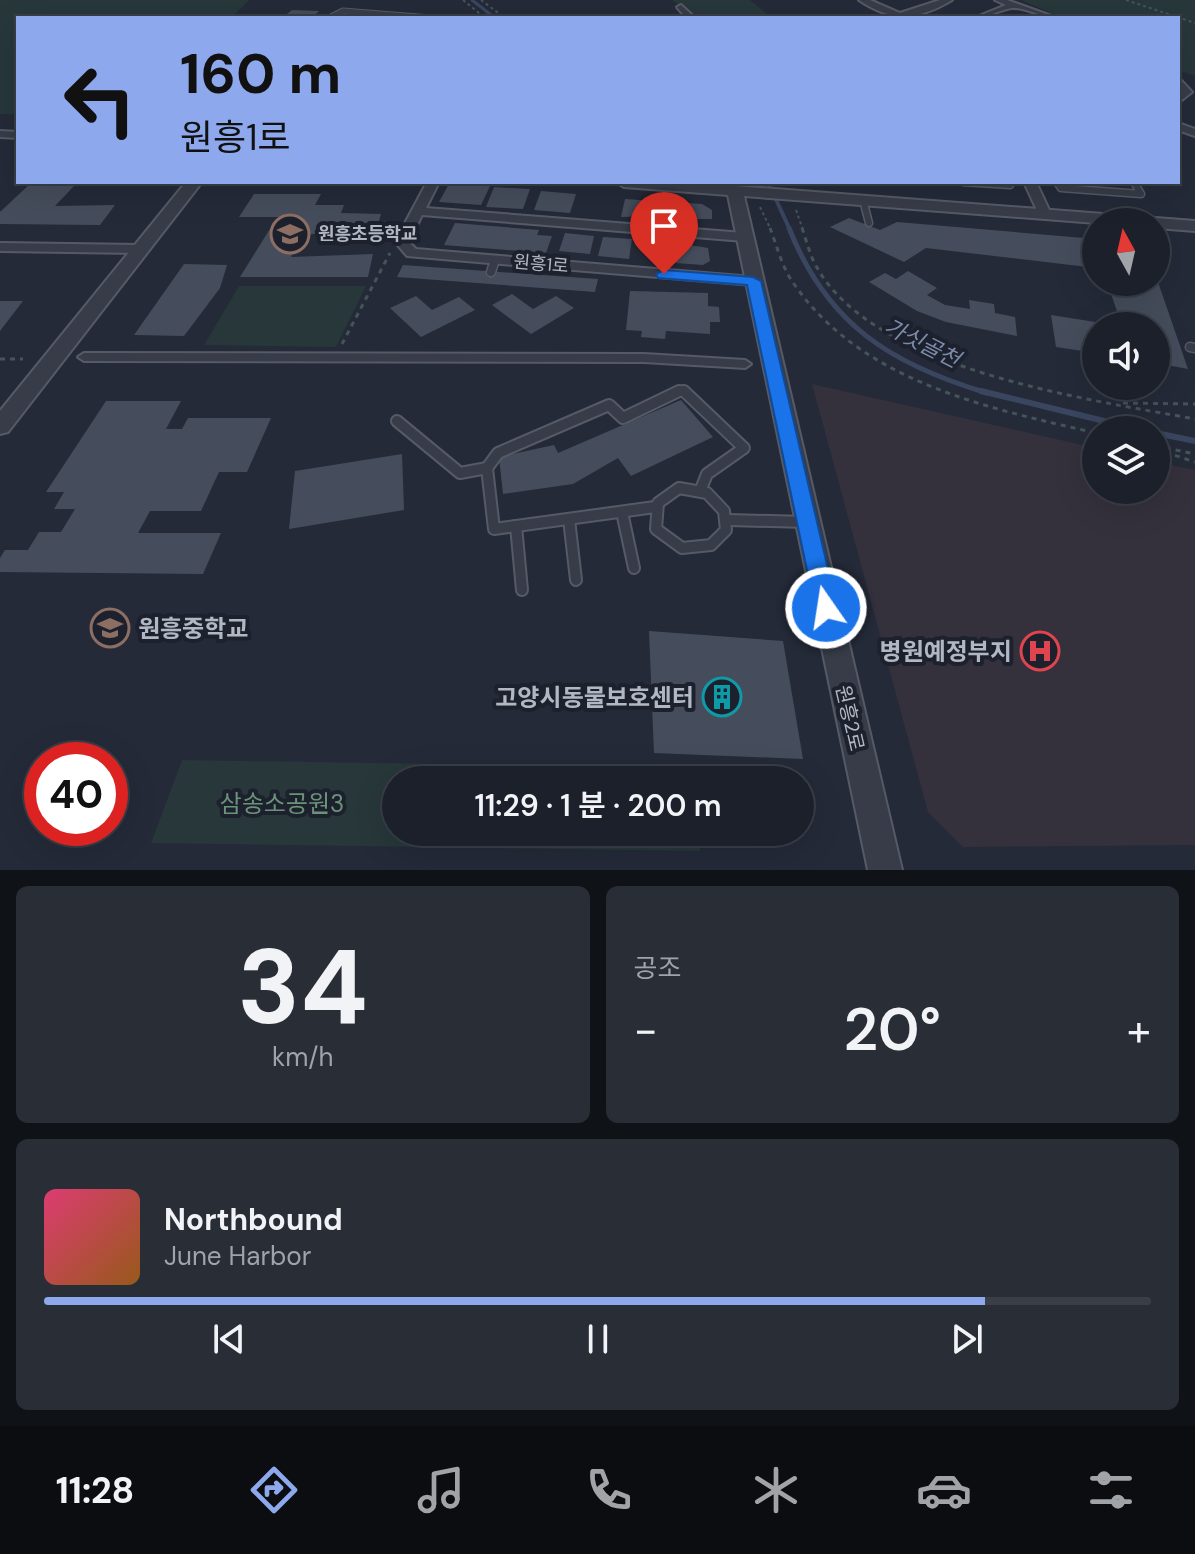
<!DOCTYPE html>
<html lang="ko">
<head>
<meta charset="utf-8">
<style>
  body { margin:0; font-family:"DM Sans","Noto Sans KR",sans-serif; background:#282d36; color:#f1f3f6; height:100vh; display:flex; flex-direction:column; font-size:30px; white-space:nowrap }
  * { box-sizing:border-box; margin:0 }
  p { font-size:26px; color:#a0a3a8 }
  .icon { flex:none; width:44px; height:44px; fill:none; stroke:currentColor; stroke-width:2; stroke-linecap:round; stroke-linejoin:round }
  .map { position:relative; height:870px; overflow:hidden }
  .sheet { display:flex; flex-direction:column; gap:16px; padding:16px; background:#0f1217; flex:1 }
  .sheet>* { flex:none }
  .top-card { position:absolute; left:16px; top:16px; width:1164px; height:168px; border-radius:0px; box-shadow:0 8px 32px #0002,0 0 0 2px #393e47; background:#8ea8ee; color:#111; overflow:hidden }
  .needle { width:52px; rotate:352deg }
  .fabs { position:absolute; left:1082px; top:208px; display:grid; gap:16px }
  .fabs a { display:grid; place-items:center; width:88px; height:88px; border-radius:50%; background:#1b202a; box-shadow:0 8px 32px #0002,0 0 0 2px #393e47; font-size:40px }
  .speed { position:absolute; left:24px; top:742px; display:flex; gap:16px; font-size:40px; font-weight:700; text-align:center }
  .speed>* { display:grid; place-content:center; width:104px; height:104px; border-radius:50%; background:#1b202a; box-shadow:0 8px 32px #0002,0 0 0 2px #393e47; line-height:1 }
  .speed .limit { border:12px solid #d22; background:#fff; color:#111 }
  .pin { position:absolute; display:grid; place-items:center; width:68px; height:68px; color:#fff; margin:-82px -34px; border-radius:50% 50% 50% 0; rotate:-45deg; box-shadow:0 0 8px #0007 }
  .pin .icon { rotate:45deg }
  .me { position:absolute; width:88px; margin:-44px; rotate:347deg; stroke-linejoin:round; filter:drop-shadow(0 0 6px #0008) }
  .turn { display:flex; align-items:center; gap:28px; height:168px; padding:0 32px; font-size:36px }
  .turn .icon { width:104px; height:104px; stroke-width:2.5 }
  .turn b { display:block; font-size:56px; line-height:68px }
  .big { font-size:60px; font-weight:600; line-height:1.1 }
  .sheet .tile { flex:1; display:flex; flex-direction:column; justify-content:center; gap:12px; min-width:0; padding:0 28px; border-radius:12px; background:#282d36 }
  .sheet .dial { align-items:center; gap:0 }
  .dial b { font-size:104px; line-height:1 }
  .song { display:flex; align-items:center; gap:24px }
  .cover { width:96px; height:96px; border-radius:12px; background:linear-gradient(135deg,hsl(340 70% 55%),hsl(30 70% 35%)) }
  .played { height:8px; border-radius:4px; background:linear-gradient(90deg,#8ea8ee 85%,#393e47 85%) }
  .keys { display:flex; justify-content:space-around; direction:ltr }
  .heat { display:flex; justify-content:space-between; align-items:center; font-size:44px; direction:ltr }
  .sheet .tiles { flex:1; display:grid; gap:16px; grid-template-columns:1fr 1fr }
  .tile:last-child { grid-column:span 2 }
  .trip { position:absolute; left:382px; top:766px; width:432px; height:80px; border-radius:40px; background:#1b202a; box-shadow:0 8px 32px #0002,0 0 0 2px #393e47; font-weight:600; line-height:80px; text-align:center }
  .dock { display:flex; height:128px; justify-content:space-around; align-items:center; background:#0b0d11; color:#a0a3a8 }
  .dock .icon { width:56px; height:56px }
  .dock .on { color:#8ea8ee }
  .dock b { font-size:36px; color:#f1f3f6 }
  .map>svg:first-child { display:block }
</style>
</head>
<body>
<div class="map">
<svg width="1195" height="870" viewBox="0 0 1195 870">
  <rect width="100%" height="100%" fill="#242a38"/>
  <!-- medical -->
  <path fill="#34313d" d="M812 384 1096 448V490H1156V462L1195 470V845L963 847 928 812Z"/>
  <!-- green -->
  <g fill="#27373a">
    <path d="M0 0H249L233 16 224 18H18V114H0Z"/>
    <path d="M672 0H750L772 18H695Z"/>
    <path d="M1021 0H1195V76L1178 70V18H1063Z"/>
    <path d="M239 286H366L336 347 204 345Z"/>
    <path d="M182 760 695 768 696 780H396V832H699L700 851 151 843Z"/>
  </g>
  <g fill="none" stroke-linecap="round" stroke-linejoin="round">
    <!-- stream-far3 -->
    <path stroke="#3a465f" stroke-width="3" d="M472 0 495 18"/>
    <!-- stream-far2 -->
    <path stroke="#3a465f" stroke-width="4" d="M768 182 790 230"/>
    <!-- stream-far1 -->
    <path stroke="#3a465f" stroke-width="5" d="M789 228C827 324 890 364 987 393"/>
    <!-- stream -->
    <g stroke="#3a465f" stroke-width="6">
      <path d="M981 391 1141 430"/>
      <path d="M1156 433 1195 441"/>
    </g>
  </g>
  <!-- building -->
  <g fill="#454d5c">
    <path d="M292 10 319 11 312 18H282Z"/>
    <path d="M32 182H135L132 186H74L55 206 115 205 100 225 0 224V212Z"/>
    <path d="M450 182H460L491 184 481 205 439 202Z"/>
    <path d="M494 187 530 189 523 209 486 207Z"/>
    <path d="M541 191 576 194 570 213 534 210Z"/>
    <path d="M254 194H321L315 205H344L341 213 381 214 379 221H385L380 234H303L291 257 373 254 368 277H240L273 224H279L283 217H239Z"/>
    <path d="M625 199 655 201 653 216 621 217Z"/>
    <path d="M672 202 702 204 712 210V219H670Z"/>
    <path d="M849 218 880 230 897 222 1096 239V268L926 248 904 262 830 227Z"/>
    <path d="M455 223 539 230 537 235 552 236 546 253 444 245Z"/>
    <path d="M565 233 594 236 590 254 559 251Z"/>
    <path d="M603 237 632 239 629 259 598 256Z"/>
    <path d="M677 243 708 248 710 261 703 265 676 263Z"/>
    <path d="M184 264 227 265 220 288 184 336 134 335Z"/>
    <path d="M403 265 598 279 595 292 397 277Z"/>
    <path d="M908 271 937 288 927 295 945 305 970 309 969 300 994 304 995 313 1015 317 1017 336 946 322 917 311 869 282 885 273 896 279Z"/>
    <path d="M1107 282H1158L1188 369 1156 363V326H1122Z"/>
    <path d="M630 291 708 293V306L719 307 720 322H710V334L666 331 665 339 641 337 642 331 626 330Z"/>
    <path d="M512 294 533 309 556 296 574 308 531 334 492 305Z"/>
    <path d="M416 296 432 310 459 297 475 310 421 337 390 308Z"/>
    <path d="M0 301H23L0 331Z"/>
    <path d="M1051 315 1108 324 1096 326V353L1056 347Z"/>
    <path d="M681 400 713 437 631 476 618 458 573 484 503 494 499 457 554 445 558 453Z"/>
    <path d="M106 401H181L166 429H182L188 418H271L247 472H219L201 511H150L138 533H221L203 574 0 572V558L5 550H28L39 532H61L75 509H54L64 492H46Z"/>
    <path d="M402 454 404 510 289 529 295 471Z"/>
    <path d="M649 631 783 641 803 759 654 753Z"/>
  </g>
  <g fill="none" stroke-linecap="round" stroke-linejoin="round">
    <!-- service-far3 casing -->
    <g stroke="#555a66" stroke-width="7">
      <path id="service-far3" d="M329 18 343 11 431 18"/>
    </g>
    <!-- service-far2 casing -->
    <g stroke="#555a66" stroke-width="9">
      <g id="service-far2">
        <path d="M963 182 1010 185 1008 182"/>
        <path d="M1057 182 1061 188 1141 194 1134 182"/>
        <path d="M863 200 869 223"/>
      </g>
    </g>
    <!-- service-far1 casing -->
    <g stroke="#555a66" stroke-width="11">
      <g id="service-far1">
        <path d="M491 272 495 260"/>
        <path d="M1190 347 1195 348"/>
        <path d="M675 393 682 390 686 393"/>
      </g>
    </g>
    <!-- service casing -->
    <g stroke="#555a66" stroke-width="14">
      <g id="service">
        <path d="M684 391 744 448 707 474 701 489"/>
        <path d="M397 421 460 473 487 468"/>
        <path d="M679 488 707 493 724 511 726 530 711 545 682 548 656 529 658 503Z"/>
        <path d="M655 507 494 529 487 468 498 453 609 405 623 418 679 391"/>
        <path d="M622 512 634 568"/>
        <path d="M569 519 576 580"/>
        <path d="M728 520 806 522"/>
        <path d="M516 526 522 590"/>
      </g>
    </g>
    <!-- pedestrian casing -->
    <g stroke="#555a66" stroke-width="4">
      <path id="pedestrian" d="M84 353 644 354 745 360 751 364 745 368 644 362 84 361 78 357Z"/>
    </g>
    <!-- minor casing -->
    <g stroke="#555a66" stroke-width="4">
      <g id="minor">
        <path d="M859 0H870L900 13 940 0H952C918 20 893 23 859 0Z"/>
        <path d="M995 0H1007L1057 18C1042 18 1026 7 1012 8 998 10 988 18 974 18L1006 5Z"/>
        <path d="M681 5 695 18H686L677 7Z"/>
        <path d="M1178 77 1192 92 1178 103V95L1181 92 1178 87Z"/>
        <path d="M1178 123 1195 129V136L1178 130Z"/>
        <path d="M0 131 18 132V138L0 137Z"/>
        <path d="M427 182H439L426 208 744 233 751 237 744 241 422 215 409 242 416 249 753 277 760 281 753 285 407 256 395 242Z"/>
        <path d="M1024 182H1036L1051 214 1050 217H1040Z"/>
        <path d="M0 243 139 245 146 249 139 253 0 251Z"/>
      </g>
    </g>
    <!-- tertiary casing -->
    <g stroke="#555a66" stroke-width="4">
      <g id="tertiary">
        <path d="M186 182H202L8 432 0 434V411Z"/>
        <path d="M616 182H683L1195 221V231L1156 228V222L1096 223 744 196 902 870H868L728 195 624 187Z"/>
      </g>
    </g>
    <!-- path-far1 -->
    <g stroke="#455458" stroke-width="2" stroke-dasharray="3 3" stroke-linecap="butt">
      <path d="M463 0 485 18"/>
      <path d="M481 0 505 18"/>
      <path d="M1126 0 1195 23"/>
      <path d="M760 207 771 230"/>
      <path d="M796 210 803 230"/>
    </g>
    <!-- path -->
    <g stroke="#455458" stroke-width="3" stroke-dasharray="5 5" stroke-linecap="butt">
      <path d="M770 228C777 246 782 268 794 284 862 382 987 408 1096 433"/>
      <path d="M802 228C806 239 809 252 814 262 868 370 1088 399 1195 419"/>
      <path d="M342 344 390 253"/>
      <path d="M0 359H23"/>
      <path d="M1123 403 1195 404"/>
      <path d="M1156 446 1195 454"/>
      <path d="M1156 449 1195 462"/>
    </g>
    <!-- service-far3 -->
    <use href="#service-far3" stroke="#373c48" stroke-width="5"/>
    <!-- service-far2 -->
    <use href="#service-far2" stroke="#373c48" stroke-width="6"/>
    <!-- service-far1 -->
    <use href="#service-far1" stroke="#373c48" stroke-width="8"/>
    <!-- service -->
    <use href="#service" stroke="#373c48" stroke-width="10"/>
    <!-- pedestrian -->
    <use href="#pedestrian" fill="#373c48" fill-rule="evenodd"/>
    <!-- minor -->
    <use href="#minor" fill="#373c48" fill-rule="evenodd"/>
    <!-- tertiary -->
    <use href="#tertiary" fill="#373c48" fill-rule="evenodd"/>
  </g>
  <!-- route -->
  <path fill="#1a73e8" stroke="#114b97" stroke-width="2" d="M664 270 753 277 761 281 837 608 833 616 826 619 818 616 815 608 747 285 658 278 656 274Z"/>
  <!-- icons -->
  <defs>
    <g id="school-ring" transform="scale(2)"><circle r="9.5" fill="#1c212d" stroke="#8d6e63" stroke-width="1.5"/><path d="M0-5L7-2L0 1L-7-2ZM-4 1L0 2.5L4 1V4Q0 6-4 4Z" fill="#8d6e63"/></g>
    <g id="hospital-ring" transform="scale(2)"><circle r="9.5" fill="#1c212d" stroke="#e0444e" stroke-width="1.5"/><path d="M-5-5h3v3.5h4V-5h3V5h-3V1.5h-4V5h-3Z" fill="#e0444e"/></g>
    <g id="building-ring" transform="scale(2)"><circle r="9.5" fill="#1c212d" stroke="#0f9aa8" stroke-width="1.5"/><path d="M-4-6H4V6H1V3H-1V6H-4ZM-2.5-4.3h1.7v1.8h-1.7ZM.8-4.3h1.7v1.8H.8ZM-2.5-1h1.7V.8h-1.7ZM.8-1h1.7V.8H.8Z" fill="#0f9aa8"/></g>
  </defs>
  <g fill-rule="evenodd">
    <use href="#school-ring" x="290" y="234"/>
    <use href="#school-ring" x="110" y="628"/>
    <use href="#hospital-ring" x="1040" y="651"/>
    <use href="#building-ring" x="722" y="697"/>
  </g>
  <g text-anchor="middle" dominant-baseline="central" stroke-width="8" stroke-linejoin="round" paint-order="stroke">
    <!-- far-poi labels -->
    <g font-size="18" font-weight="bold" fill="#b2b7c4" stroke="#1c212d" text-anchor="start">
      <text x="318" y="234">원흥초등학교</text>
    </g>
    <!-- far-street labels -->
    <g font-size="18" fill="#b2b7c4" stroke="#1c212d">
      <text transform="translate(541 264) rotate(5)">원흥1로</text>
    </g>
    <!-- street labels -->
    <g font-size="20" fill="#b2b7c4" stroke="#1c212d">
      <text transform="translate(850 718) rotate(77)">원흥2로</text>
    </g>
    <!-- water labels -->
    <g font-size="22" font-style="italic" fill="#7c8baa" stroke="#1c212d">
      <text transform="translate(922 343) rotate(27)">가싯골천</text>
    </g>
    <!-- near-poi labels -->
    <g font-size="24" font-weight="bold" fill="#b2b7c4" stroke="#1c212d" text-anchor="end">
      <text x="138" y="628" text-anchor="start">원흥중학교</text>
      <text x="1012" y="651">병원예정부지</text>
      <text x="694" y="697">고양시동물보호센터</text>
    </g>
    <!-- near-park labels -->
    <g font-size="24" fill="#6b9379" stroke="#1c212d">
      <text x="282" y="803">삼송소공원3</text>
    </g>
  </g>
</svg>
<div class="fabs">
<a><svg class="needle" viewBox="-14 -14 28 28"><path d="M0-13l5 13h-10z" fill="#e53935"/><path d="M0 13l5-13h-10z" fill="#a0a3a8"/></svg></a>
<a><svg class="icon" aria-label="sound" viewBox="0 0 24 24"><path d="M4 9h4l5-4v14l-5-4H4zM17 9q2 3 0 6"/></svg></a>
<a><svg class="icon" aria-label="layers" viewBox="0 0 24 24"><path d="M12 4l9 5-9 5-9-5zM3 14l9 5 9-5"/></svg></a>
</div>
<div class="speed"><div class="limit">40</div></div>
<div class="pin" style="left:664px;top:274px;background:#d93025"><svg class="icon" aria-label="arrive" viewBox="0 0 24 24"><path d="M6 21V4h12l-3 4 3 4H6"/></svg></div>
<svg class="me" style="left:826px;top:608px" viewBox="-20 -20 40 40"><circle r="17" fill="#1a73e8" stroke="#fff" stroke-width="3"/><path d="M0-11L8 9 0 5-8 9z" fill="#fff"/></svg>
<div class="trip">11:29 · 1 분 · 200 m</div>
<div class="top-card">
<div class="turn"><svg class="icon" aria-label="left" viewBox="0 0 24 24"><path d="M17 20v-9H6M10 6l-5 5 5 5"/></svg><div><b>160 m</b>원흥1로</div></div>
</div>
</div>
<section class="sheet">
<div class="tiles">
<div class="tile dial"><b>34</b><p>km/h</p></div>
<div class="tile"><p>공조</p>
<div class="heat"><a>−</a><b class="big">20°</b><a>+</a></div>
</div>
<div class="tile">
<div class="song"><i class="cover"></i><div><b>Northbound</b><p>June Harbor</p></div></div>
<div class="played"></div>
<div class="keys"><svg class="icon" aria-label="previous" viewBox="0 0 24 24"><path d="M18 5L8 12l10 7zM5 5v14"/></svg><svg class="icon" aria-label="pause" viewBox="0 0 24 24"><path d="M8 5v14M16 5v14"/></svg><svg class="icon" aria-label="next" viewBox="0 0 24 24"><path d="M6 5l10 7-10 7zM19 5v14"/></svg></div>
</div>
</div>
</section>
<nav class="dock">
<b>11:28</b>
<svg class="icon on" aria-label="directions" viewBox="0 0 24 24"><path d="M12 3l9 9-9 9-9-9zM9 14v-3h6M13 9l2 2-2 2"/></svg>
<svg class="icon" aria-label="music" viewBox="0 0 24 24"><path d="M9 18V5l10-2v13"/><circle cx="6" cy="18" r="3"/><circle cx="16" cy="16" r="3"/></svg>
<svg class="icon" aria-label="phone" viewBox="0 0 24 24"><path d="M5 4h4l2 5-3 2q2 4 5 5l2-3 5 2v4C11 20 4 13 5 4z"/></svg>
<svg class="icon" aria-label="climate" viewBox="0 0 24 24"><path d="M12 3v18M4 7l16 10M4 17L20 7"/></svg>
<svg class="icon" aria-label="car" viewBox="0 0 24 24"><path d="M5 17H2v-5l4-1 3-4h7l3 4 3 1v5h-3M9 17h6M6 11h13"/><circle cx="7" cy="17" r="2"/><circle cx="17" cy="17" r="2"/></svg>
<svg class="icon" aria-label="filters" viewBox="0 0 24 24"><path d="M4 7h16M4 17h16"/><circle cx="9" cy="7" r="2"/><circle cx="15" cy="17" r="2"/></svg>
</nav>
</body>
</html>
